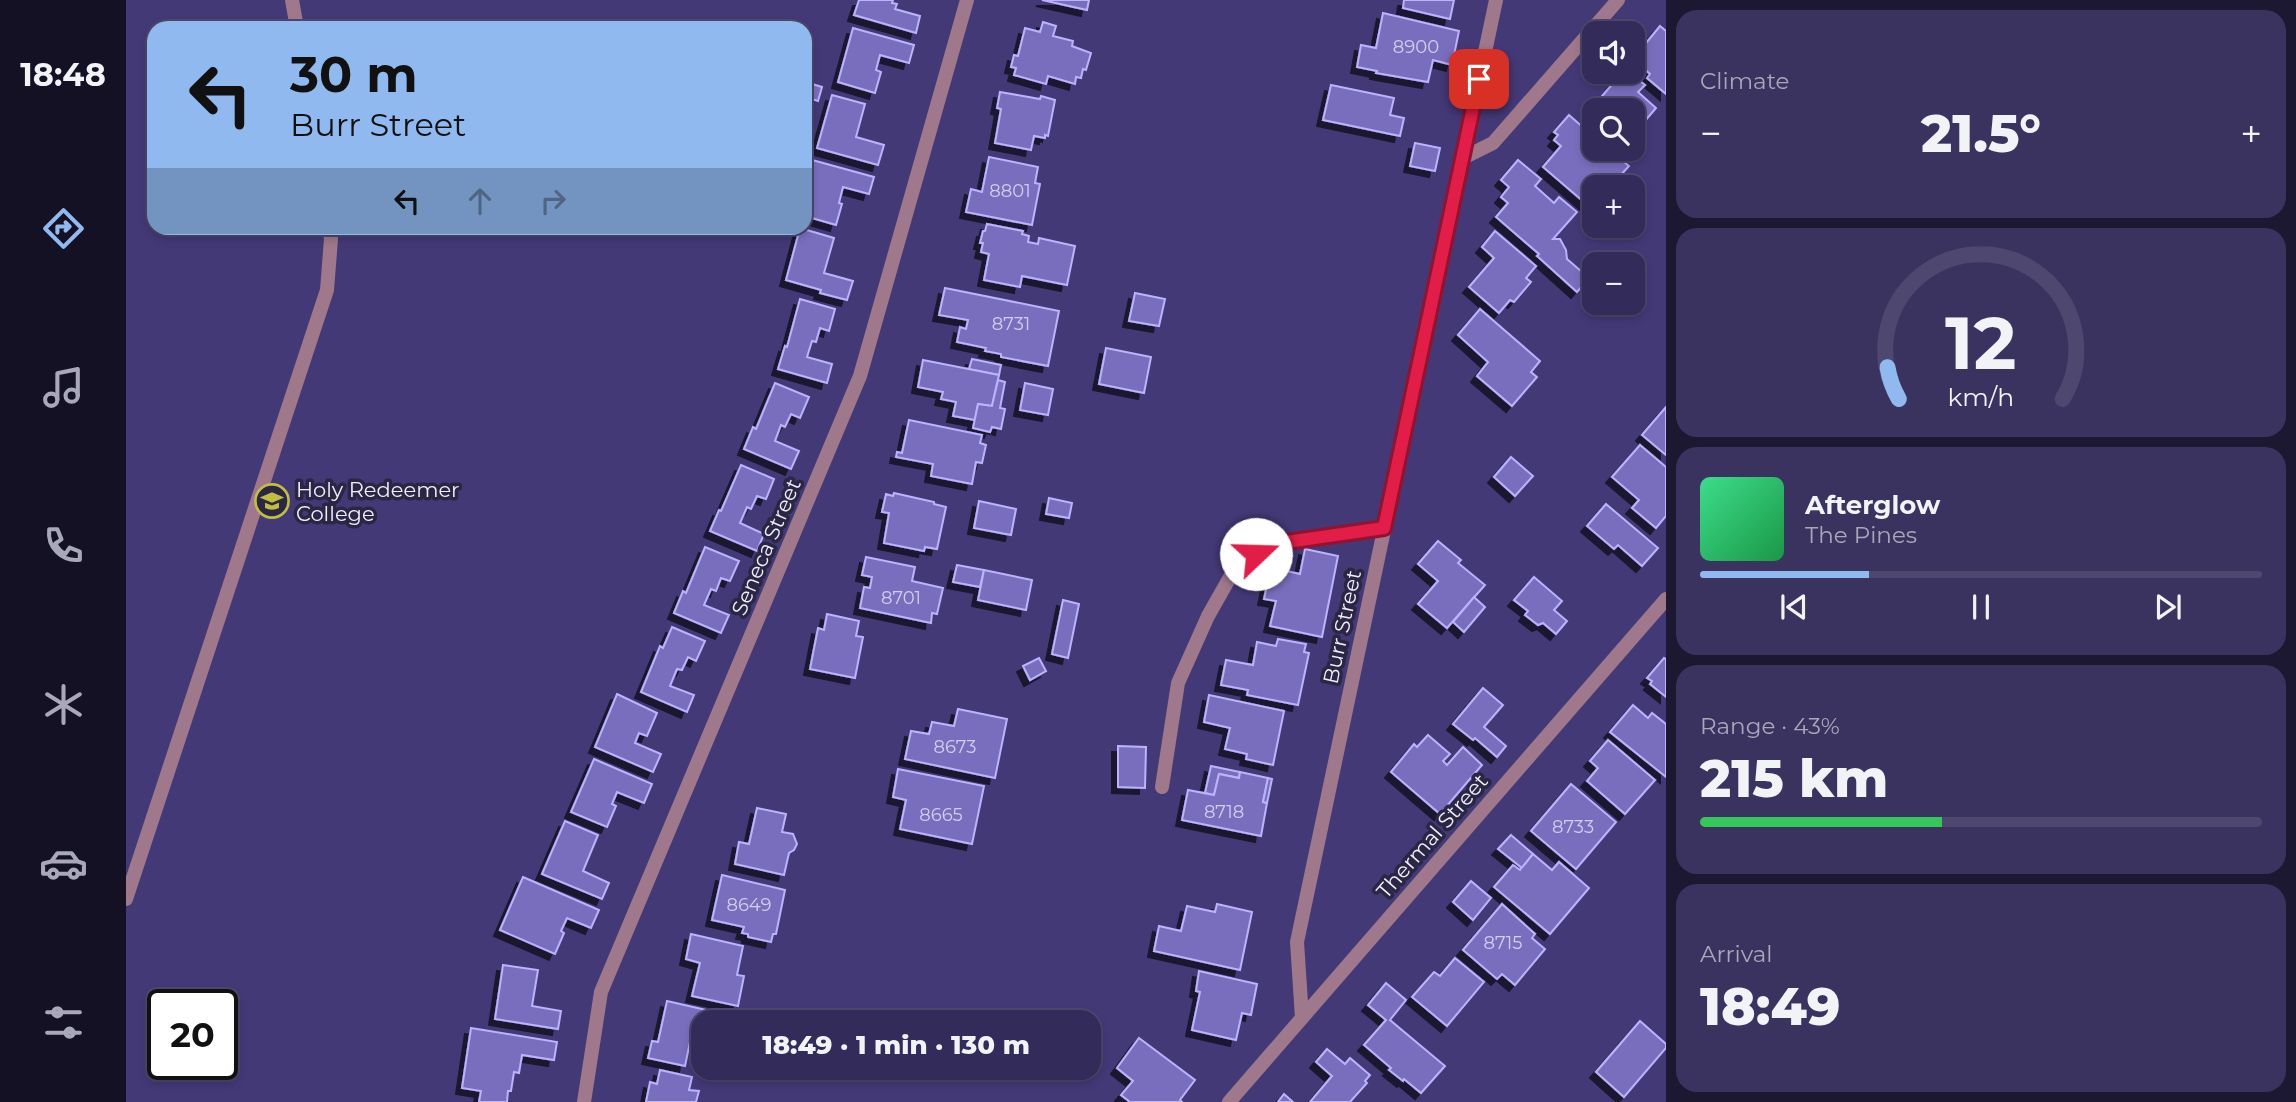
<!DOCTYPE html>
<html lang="en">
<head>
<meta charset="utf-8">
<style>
  body { margin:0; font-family:Montserrat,sans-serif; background:#3b335f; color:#f1f3f6; height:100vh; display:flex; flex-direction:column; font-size:26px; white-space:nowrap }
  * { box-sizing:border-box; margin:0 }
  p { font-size:23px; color:#a9a7ba }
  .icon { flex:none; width:38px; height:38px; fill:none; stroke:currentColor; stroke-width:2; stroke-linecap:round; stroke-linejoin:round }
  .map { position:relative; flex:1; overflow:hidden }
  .sheet { display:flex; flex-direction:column; gap:10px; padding:10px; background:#1c1831; width:630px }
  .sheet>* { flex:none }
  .hud { position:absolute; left:21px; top:21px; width:665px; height:214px; border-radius:21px; box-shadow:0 4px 10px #0003,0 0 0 2px #4e476f; background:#90b9f0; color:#111; overflow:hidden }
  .controls { position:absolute; left:1456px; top:21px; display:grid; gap:14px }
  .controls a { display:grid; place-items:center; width:63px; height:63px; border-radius:14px; background:#332b59; box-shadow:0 4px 10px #0003,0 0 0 2px #4e476f; font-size:35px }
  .speed { position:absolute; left:21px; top:989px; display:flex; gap:14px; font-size:35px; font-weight:700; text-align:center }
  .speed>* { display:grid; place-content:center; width:91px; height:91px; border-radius:50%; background:#332b59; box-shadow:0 4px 10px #0003,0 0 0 2px #4e476f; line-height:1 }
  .speed .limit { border:4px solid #111; border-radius:10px; background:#fff; color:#111 }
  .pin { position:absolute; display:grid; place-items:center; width:60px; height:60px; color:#fff; margin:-30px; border-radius:14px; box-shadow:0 4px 10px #0006 }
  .me { position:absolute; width:77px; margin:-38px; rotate:69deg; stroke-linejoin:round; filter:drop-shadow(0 0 5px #0008) }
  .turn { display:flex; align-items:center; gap:24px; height:147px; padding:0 28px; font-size:32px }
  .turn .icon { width:91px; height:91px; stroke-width:2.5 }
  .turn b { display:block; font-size:49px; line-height:60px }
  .lanes { display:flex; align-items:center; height:66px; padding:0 28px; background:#0003; justify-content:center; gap:35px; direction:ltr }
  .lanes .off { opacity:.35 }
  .big { font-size:52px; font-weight:800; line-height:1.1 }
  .sheet .tile { flex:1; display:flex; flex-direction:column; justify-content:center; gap:10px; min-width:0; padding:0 24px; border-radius:21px; background:#3b335f }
  .sheet .dial { align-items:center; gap:0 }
  .dial svg { height:182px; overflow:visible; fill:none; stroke:#4e476f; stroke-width:7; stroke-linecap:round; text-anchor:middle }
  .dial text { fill:#f1f3f6; stroke:none }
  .song { display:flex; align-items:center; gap:21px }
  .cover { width:84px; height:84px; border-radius:10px; background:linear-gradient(135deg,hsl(150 70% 55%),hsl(140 70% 35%)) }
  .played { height:7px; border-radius:4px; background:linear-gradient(90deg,#90b9f0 30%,#4e476f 30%) }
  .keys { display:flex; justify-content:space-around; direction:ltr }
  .heat { display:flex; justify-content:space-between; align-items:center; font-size:38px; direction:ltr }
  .charge { height:10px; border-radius:5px; background:linear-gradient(90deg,#34c759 43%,#4e476f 0) }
  .trip { position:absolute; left:565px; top:1010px; width:410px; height:70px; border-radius:21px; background:#332b59; box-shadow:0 4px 10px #0003,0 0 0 2px #4e476f; font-weight:800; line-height:70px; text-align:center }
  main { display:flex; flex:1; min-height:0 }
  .tab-bar { display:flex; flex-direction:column; width:126px; justify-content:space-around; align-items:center; background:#141124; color:#a9a7ba }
  .tab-bar .icon { width:49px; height:49px }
  .tab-bar .current { color:#90b9f0 }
  .tab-bar b { font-size:32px; color:#f1f3f6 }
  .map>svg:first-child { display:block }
</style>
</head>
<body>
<main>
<nav class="tab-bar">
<b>18:48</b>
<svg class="icon current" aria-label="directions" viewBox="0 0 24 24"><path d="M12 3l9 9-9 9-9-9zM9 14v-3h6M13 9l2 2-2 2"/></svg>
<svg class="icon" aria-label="music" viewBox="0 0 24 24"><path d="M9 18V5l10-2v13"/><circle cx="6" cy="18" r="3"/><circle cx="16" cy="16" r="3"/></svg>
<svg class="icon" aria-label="phone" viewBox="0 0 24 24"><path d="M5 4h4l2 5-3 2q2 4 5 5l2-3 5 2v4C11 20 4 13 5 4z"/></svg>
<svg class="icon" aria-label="climate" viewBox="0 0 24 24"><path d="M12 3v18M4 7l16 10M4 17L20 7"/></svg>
<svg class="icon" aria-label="car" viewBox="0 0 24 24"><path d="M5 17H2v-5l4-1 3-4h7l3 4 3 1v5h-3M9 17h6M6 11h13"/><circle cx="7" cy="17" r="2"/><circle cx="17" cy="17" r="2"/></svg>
<svg class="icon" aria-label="filters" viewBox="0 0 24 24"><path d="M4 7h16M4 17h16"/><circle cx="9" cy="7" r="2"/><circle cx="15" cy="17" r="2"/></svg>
</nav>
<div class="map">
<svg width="1540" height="1102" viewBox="0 0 1540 1102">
  <defs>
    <filter id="shadow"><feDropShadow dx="-6" dy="6" stdDeviation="0" flood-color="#0009"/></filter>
  </defs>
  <rect width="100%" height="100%" fill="#443977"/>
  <!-- building -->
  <g fill="#796ebd" stroke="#bbb3fc" stroke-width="2" filter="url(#shadow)">
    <path d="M733 0H767L766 3 771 4 769 9 794 16 790 33 728 15Z"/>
    <path d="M916 0H963L961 10Z"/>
    <path d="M1278 0H1328L1324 19 1277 8Z"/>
    <path d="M1257 13 1333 31 1326 65 1307 60 1302 82 1250 73 1251 71 1231 67 1235 45 1250 48Z"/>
    <path d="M917 22 930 26 927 36 947 41 946 46 965 53 960 70 957 69 955 78 950 77 949 84 922 76 920 84 888 75 890 68 885 67 888 55 892 56 899 28 914 32Z"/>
    <path d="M1534 26 1540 31V94L1521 78 1524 74 1507 59Z"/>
    <path d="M727 28 788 45 783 63 754 55 750 70 755 72 749 93 712 82Z"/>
    <path d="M1497 72H1503L1519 85 1512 92 1530 108 1507 135V110H1468V116L1463 111Z"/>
    <path d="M680 82 696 87 692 101 679 97Z"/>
    <path d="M1205 85 1268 98 1264 115 1278 118 1274 136 1197 120Z"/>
    <path d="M874 92 914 99 915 96 929 100 922 136 919 135V138L908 136 905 150 869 143 875 109 871 108Z"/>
    <path d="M706 95 739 104 730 137 758 145 752 165 691 148Z"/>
    <path d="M1443 115 1468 137V149H1482L1503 166 1484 187H1468V206L1466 209 1417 167 1435 146 1428 140 1432 135 1428 132Z"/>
    <path d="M1289 143 1314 148 1309 171 1284 166Z"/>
    <path d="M863 157 912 167 909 183 914 184 906 225 840 212 845 189 856 192Z"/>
    <path d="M679 158 748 177 743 194 717 187 713 203 716 204 710 225 679 216Z"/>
    <path d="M1392 160 1415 179 1409 186 1428 203 1433 197 1451 212 1427 239H1434L1440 250 1441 259 1463 278 1451 292 1411 256 1413 254 1370 217 1382 203 1375 197 1383 187 1375 180Z"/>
    <path d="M861 224 897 231 896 234 903 236 902 242 912 244 913 238 949 246 941 285 896 276 894 287 858 280 863 254 855 252 857 243H854L857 231H859Z"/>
    <path d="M674 228 708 238 698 273 727 281 721 300 694 293 695 290 660 280Z"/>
    <path d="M1369 231 1410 266 1400 278 1405 282 1388 302 1384 300 1373 313 1343 287 1368 258 1356 247Z"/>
    <path d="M819 288 933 311 922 366 875 357V354L859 351 860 348 831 342 834 327 840 329 842 320 813 315Z"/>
    <path d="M1009 293 1039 299 1033 326 1003 321Z"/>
    <path d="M674 299 709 309 703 331 694 328 690 342 686 341 681 357 706 364 701 383 652 369 659 346 661 347Z"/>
    <path d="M1354 309 1414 361 1405 372 1411 377 1386 406 1351 376 1362 362 1332 335Z"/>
    <path d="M980 348 1025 357 1018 393 973 384Z"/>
    <path d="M846 359 875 365 873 375 843 369Z"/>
    <path d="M797 360 873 375 866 406 852 404 849 420 827 416 830 402 815 399 817 392 792 387Z"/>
    <path d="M872 380 879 382 874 408 879 409 875 429 866 427 864 432 847 428 852 404 866 406Z"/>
    <path d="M649 383 683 397 674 418 665 414 659 427 655 425 649 441 673 451 665 469 618 449 627 427 630 429Z"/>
    <path d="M899 383 927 389 922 415 894 410Z"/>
    <path d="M1540 407V455L1516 435Z"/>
    <path d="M783 420 856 435 854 443 860 445 856 463 850 462 846 484 805 476 807 464 770 457 771 452 776 453Z"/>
    <path d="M1514 445 1540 467V516L1530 528 1506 508 1513 500 1486 477Z"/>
    <path d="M1385 457 1407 476 1389 496 1368 477Z"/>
    <path d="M615 465 648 479 640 499 631 496 625 509 621 507 614 523 638 534 631 551 584 531 593 510 595 511Z"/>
    <path d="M768 493 808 502V504L820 507 811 549 799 547 798 551 758 543 763 513 756 512 760 494 767 496Z"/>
    <path d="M923 498 946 503 943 518 920 514Z"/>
    <path d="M853 501 890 509 885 535 848 528Z"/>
    <path d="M1480 504 1532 548 1516 566 1492 545 1488 549 1461 526Z"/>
    <path d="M1312 541 1335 560 1332 563 1359 585 1321 628 1292 604 1312 581 1292 564Z"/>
    <path d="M579 547 613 561 604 581 595 578 590 591 585 589 578 605 603 615 595 633 548 613 557 591 560 593Z"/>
    <path d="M1179 549 1212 556 1196 637 1144 626 1150 601 1138 599 1144 571 1155 573 1156 570 1174 574Z"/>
    <path d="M740 557 789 567 786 581 817 588 811 614 806 613 805 623 734 608 738 587 744 588 746 577 736 575Z"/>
    <path d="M831 565 858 570 854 587 827 582Z"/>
    <path d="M858 570 906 580 900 610 852 600Z"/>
    <path d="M1408 577 1436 601 1428 610 1441 621 1430 634 1417 623 1412 625 1399 615 1402 611 1388 600Z"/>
    <path d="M1348 597 1359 607 1338 632 1327 622Z"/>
    <path d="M937 600 953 604 942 658 926 654Z"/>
    <path d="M701 614 733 621 730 636 737 637 729 678 684 669 692 628 698 630Z"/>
    <path d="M546 627 579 641 570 661 562 657 556 670 551 669 544 686 568 695 561 712 515 692 534 646 537 648Z"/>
    <path d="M1152 639 1180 644 1178 652 1183 653 1172 705 1121 695 1122 690 1095 685 1100 660 1127 665 1131 642 1150 646Z"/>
    <path d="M913 658 920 671 904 680 897 666Z"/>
    <path d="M1538 658 1540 659V697L1524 684 1526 681 1521 678Z"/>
    <path d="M1357 688 1377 705 1358 727 1380 746 1371 757 1349 738 1347 740 1327 724Z"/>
    <path d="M491 694 531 713 521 736 513 733 509 743 535 754 527 772 469 747Z"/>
    <path d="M1083 695 1158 711 1147 765 1120 759 1121 754 1099 749 1104 728 1078 722Z"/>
    <path d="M1507 705 1522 718 1526 713 1540 724V777L1484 732Z"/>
    <path d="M832 709 881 719 869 778 779 759 785 731 803 734 806 722 828 726Z"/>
    <path d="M1302 735 1324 754 1317 761 1321 765 1337 747 1356 765 1314 814 1265 772 1288 744 1291 747Z"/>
    <path d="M1482 740 1529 780 1499 814 1461 781 1472 768 1464 761Z"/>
    <path d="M992 746 1020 747 1019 788 992 787Z"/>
    <path d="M468 759 526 784 518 803 491 792 486 804 490 806 481 827 445 812Z"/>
    <path d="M1085 766 1114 772 1113 778 1093 774 1088 795 1079 793Z"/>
    <path d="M772 769 858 786 846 844 774 829 780 800 767 797Z"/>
    <path d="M1114 772 1142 778 1137 802 1141 803 1135 836 1056 820 1062 790 1088 795 1093 774 1113 778Z"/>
    <path d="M1142 778 1146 779 1141 803 1137 802Z"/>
    <path d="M1445 784 1490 822 1450 869 1405 831Z"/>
    <path d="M631 808 660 814 656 832 667 834 671 844 668 850 663 853 658 875 609 864 613 842 623 844Z"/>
    <path d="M439 821 472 835 457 871 483 883 476 899 416 874Z"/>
    <path d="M1385 835 1407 854 1396 868 1372 849Z"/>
    <path d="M1407 854 1426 870 1433 862 1463 888 1424 934 1368 887 1387 865 1394 870Z"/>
    <path d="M596 875 659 890 650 934H647L645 942 622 937V934L616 933 618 927 586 920Z"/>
    <path d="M397 877 473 910 465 928 441 918 435 931 438 933 429 954 374 930Z"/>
    <path d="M1345 881 1365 898 1347 920 1327 902Z"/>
    <path d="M1091 904 1126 912 1114 970 1028 951 1033 926 1055 931 1061 906 1089 912Z"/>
    <path d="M1376 904 1409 934 1406 938 1419 949 1389 985 1376 974 1371 979 1337 950Z"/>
    <path d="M565 934 617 946 611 975 618 976 612 1006 566 996 574 963 560 959Z"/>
    <path d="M1329 958 1358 982 1321 1026 1286 997 1308 972 1314 976Z"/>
    <path d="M377 965 412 970 406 1006 435 1011 432 1029 369 1019Z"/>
    <path d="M1073 971 1131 984 1125 1015 1116 1013 1110 1040 1066 1030 1074 992 1070 991Z"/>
    <path d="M1260 983 1280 1000 1264 1020 1319 1066 1295 1093 1278 1079 1277 1081 1263 1070 1265 1068 1238 1045 1260 1020 1242 1005Z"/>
    <path d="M541 1001 589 1012 586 1022H578V1044L564 1042 559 1066 522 1058 526 1041 532 1042Z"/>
    <path d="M1514 1021 1540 1044V1048L1498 1097 1470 1072Z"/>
    <path d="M345 1028 431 1042 428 1060 396 1055 393 1073 388 1072 385 1091H382L381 1102H353L355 1091 336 1088Z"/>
    <path d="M1013 1038 1069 1080 1054 1100 1056 1102H1004L995 1095 1007 1081 991 1068Z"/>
    <path d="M1201 1049 1219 1064 1224 1058 1244 1075 1239 1081 1241 1083 1224 1102H1184L1206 1076 1190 1062Z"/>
    <path d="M534 1070 566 1077 563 1090 573 1091 570 1102H520L524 1082 531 1084Z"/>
    <path d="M1158 1094 1167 1102H1152Z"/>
  </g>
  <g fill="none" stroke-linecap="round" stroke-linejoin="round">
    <!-- service -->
    <g stroke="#9f798b" stroke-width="14">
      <path d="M166 0 171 28"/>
      <path d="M1036 787 1052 683 1082 616 1112 563 1147 544 1258 529"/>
      <path d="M0 899 201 290 205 239 203 228"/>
    </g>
    <!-- minor -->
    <g stroke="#9f798b" stroke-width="14">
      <path d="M1337 158 1367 143 1492 0"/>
      <path d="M1176 1018 1171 942 1370 0"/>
      <path d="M458 1102 475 992 734 376 841 0"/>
      <path d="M1103 1102 1540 599"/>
    </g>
  </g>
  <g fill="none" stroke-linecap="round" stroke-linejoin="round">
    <!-- route casing -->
    <g stroke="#92132f" stroke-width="18">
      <path id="route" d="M1130 554 1147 544 1258 528 1353 79"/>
    </g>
    <!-- route -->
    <use href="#route" stroke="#e11d48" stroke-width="12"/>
  </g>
  <!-- icons -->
  <defs>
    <g id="university-ring" transform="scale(1.75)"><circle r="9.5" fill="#2a2643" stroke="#c0be41" stroke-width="1.5"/><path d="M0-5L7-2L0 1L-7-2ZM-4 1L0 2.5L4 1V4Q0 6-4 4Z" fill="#c0be41"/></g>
  </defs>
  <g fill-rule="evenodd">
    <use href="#university-ring" x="146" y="501"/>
  </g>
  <g text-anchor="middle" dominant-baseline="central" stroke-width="7" stroke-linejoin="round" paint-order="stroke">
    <!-- number labels -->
    <g font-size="18" fill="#d2ceed">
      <text x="1290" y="47">8900</text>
      <text x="884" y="191">8801</text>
      <text x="885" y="324">8731</text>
      <text x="775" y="598">8701</text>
      <text x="829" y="747">8673</text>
      <text x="1098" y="812">8718</text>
      <text x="815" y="815">8665</text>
      <text x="1447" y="827">8733</text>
      <text x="623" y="905">8649</text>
      <text x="1377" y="943">8715</text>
    </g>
    <!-- poi labels -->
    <g font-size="21" fill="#efeefd" stroke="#2a2643" text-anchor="start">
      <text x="170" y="489">Holy Redeemer<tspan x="170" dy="24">College</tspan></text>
    </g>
    <!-- street labels -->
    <g font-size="21" fill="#efeefd" stroke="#2a2643">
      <text transform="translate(640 547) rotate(-67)">Seneca Street</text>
      <text transform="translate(1216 627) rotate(-78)">Burr Street</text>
      <text transform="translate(1306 836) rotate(-49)">Thermal Street</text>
    </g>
  </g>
</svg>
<div class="controls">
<a><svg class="icon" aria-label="sound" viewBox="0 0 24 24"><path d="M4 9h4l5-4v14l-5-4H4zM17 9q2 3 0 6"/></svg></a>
<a><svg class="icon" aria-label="search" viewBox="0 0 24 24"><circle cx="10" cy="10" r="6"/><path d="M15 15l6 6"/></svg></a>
<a>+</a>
<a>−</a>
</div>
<div class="speed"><div class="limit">20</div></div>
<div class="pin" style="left:1353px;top:79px;background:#d93025"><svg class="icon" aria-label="arrive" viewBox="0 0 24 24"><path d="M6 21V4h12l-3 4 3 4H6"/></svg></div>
<svg class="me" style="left:1130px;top:554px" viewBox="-20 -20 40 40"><circle r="19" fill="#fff"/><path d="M0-13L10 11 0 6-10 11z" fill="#e11d48"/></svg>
<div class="trip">18:49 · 1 min · 130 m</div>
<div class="hud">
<div class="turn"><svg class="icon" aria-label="left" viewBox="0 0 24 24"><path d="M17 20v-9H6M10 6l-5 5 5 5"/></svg><div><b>30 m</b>Burr Street</div></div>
<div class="lanes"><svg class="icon" aria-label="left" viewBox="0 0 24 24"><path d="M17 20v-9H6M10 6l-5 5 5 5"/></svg><svg class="icon off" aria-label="ahead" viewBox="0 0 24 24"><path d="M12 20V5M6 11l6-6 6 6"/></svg><svg class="icon off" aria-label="right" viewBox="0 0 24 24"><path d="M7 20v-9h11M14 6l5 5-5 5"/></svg></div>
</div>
</div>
<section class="sheet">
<div class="tile"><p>Climate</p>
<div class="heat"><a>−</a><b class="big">21.5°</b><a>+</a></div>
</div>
<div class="tile dial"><svg viewBox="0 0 100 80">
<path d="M14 69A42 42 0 1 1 86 69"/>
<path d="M14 69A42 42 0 0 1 9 55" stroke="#90b9f0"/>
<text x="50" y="56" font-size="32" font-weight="700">12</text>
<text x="50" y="72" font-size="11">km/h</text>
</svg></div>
<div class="tile">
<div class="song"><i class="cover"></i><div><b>Afterglow</b><p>The Pines</p></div></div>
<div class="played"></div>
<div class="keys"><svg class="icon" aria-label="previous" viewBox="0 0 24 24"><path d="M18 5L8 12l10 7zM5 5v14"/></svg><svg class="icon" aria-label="pause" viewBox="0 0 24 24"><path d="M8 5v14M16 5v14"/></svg><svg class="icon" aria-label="next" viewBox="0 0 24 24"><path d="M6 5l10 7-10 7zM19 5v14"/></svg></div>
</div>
<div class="tile"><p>Range · 43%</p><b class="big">215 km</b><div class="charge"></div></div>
<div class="tile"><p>Arrival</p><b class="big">18:49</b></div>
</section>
</main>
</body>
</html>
